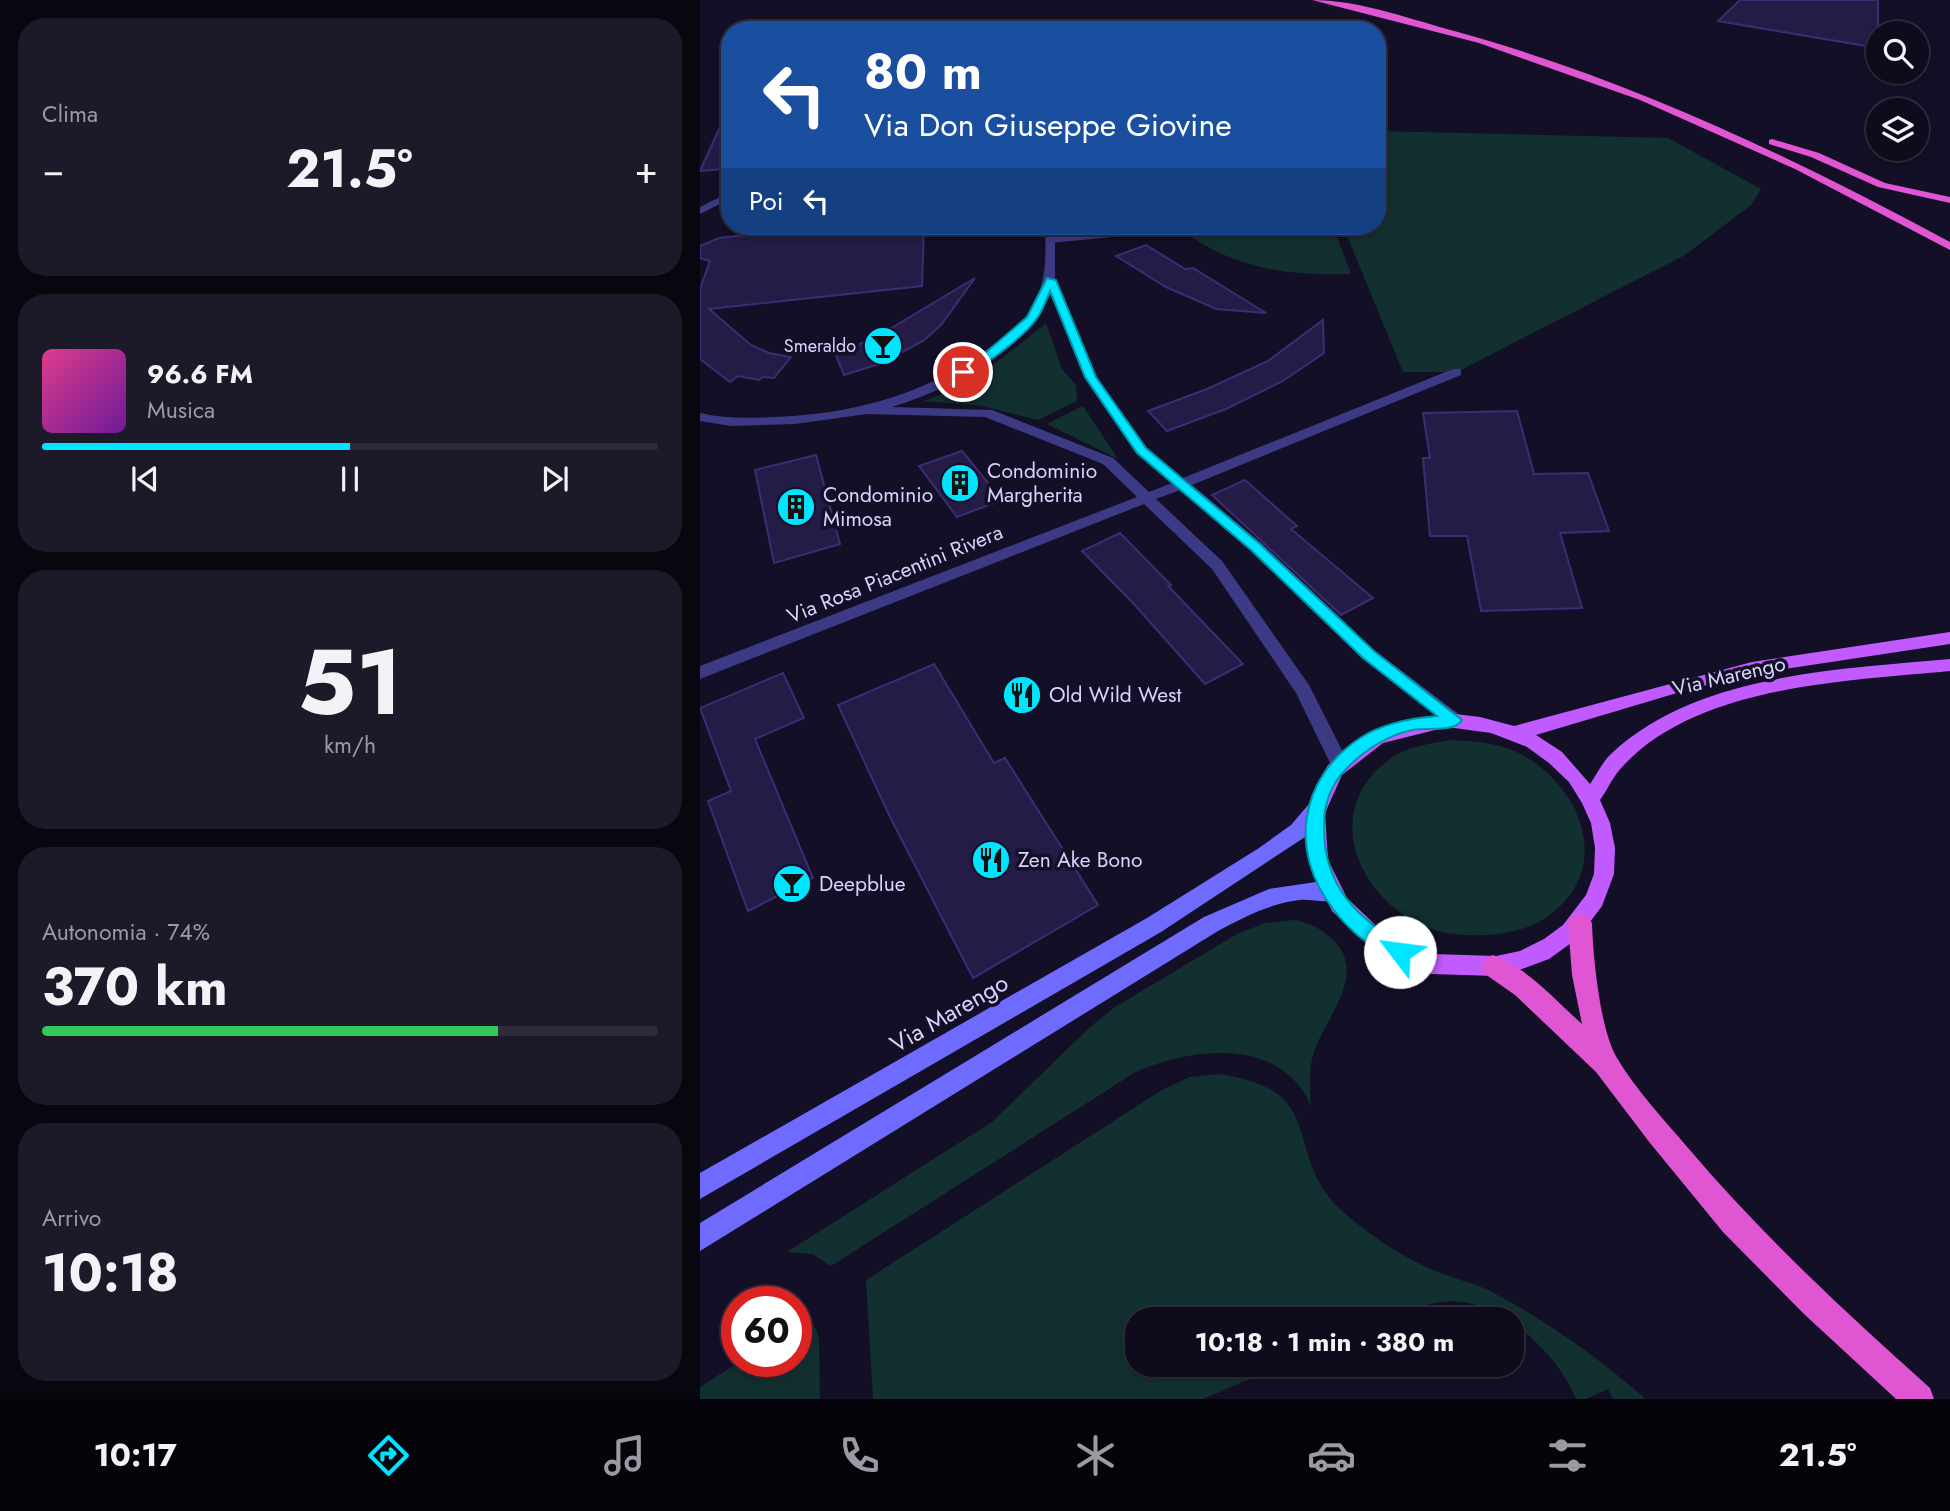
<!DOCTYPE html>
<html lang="it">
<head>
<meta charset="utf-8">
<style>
  body { margin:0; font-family:Jost,sans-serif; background:#1c1929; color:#f1f3f6; height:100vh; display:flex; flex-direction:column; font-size:26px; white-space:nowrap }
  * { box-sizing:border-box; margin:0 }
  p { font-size:23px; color:#9b9ba3 }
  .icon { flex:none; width:38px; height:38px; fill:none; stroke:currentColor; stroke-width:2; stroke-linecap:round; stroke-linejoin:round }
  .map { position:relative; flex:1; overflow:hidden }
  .details { display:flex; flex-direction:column; gap:18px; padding:18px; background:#08060f; width:700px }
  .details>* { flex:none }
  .hud { position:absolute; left:21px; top:21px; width:665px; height:214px; border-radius:28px; box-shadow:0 4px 10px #0003,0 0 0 2px #2e2b3b; background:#1a4fa0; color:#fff; overflow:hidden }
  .fabs { position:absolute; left:1166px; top:21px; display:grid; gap:14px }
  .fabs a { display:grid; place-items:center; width:63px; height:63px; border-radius:50%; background:#0e0b1c; box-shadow:0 4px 10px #0003,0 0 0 2px #2e2b3b; font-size:35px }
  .speed { position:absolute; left:21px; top:1286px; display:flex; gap:14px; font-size:35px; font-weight:700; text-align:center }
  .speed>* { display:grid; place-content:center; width:91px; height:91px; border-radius:50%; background:#0e0b1c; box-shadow:0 4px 10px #0003,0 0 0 2px #2e2b3b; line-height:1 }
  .speed .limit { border:10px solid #d22; background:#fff; color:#111 }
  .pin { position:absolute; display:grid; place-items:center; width:60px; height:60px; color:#fff; margin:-30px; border:4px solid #fff; border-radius:50%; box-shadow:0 2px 7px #0007 }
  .me { position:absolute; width:77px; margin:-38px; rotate:300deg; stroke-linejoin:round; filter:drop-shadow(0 0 5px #0008) }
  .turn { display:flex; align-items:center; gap:24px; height:147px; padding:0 28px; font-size:32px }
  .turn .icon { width:91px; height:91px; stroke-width:2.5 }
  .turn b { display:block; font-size:49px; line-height:60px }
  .then { display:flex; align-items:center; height:66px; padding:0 28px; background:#0003; gap:14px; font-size:26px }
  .big { font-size:52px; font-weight:700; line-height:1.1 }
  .details .card { flex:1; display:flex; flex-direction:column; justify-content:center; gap:10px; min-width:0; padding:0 24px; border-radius:28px; background:#1c1929 }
  .details .dial { align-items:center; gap:0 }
  .dial b { font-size:91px; line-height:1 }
  .song { display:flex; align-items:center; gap:21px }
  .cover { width:84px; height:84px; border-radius:10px; background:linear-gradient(135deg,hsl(330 70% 55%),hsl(280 70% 35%)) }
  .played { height:7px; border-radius:4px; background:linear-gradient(90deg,#00e5ff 50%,#2e2b3b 50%) }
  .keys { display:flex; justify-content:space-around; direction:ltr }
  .heat { display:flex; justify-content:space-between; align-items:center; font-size:38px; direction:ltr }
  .charge { height:10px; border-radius:5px; background:linear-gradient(90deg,#34c759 74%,#2e2b3b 0) }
  .trip { position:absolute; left:425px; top:1307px; width:399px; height:70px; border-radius:28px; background:#0e0b1c; box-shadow:0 4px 10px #0003,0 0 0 2px #2e2b3b; font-weight:700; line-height:70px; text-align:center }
  .tabs { display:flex; height:112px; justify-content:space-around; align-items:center; background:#06040b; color:#9b9ba3 }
  .tabs .icon { width:49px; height:49px }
  .tabs .current { color:#00e5ff }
  .tabs b { font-size:32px; color:#f1f3f6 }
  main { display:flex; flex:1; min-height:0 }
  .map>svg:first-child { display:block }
</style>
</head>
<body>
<main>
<section class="details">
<div class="card"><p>Clima</p>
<div class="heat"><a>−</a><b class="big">21.5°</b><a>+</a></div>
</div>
<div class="card">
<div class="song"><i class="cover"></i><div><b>96.6 FM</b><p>Musica</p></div></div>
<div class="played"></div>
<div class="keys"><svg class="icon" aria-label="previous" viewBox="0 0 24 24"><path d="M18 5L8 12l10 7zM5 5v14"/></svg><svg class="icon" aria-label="pause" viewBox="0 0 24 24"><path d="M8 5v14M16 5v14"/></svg><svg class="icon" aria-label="next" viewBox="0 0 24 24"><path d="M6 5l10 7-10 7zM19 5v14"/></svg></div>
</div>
<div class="card dial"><b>51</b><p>km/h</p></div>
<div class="card"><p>Autonomia · 74%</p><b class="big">370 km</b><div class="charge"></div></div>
<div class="card"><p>Arrivo</p><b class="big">10:18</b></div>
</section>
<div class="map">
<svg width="1250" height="1399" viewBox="0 0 1250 1399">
  <rect width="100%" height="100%" fill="#130f26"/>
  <!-- green -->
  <g fill="#12302f">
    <path d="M677 131 968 138 1061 189 1051 205 985 255 757 372H703L643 226H677Z"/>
    <path d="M480 226H633L651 274C588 276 532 269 481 229Z"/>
    <path d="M346 323 362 369 376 385 377 401 338 420 283 406 224 401C272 384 307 355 346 323Z"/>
    <path d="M383 406 418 459 347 424Z"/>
    <path d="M751 740C775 741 801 743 823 755 885 791 914 873 844 919 828 929 807 934 789 935 768 936 745 935 726 927 659 899 621 813 686 762 704 747 728 744 751 740Z"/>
    <path d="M594 920C609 922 621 929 632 939 669 973 626 1016 614 1052 608 1070 610 1088 611 1106 582 1036 489 1047 434 1073L131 1266 112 1254 87 1252 292 1122 390 1027 415 1007 537 934 565 923Z"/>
    <path d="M518 1074C631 1089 581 1152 640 1209 670 1236 710 1263 749 1276 762 1281 776 1284 788 1290 846 1320 897 1357 946 1399H913L908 1389 886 1399H876C862 1366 840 1343 812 1322V1320C800 1317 788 1309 776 1305 744 1295 719 1307 690 1319L438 1320V1365H583L503 1399H173L166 1280 462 1090 490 1077Z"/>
    <path d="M107 1324 116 1328 119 1338 120 1399H0V1387L39 1362H96V1327Z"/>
  </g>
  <!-- building -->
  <g fill="#241b47" stroke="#3b2d73" stroke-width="2">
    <path d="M1040 0H1178V48L1018 21Z"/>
    <path d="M30 105V157L24 169 0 171Z"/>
    <path d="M84 226H224L222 286 9 309 51 345 69 353 91 357 74 378 63 377 59 380 38 376 30 382 0 359V289L10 261 0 258V246L19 238 83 231Z"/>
    <path d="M446 245 485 269 493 268 566 313 516 309 466 287 416 256Z"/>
    <path d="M275 278 241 325 223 341 182 363 144 375 135 353 173 339Z"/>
    <path d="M623 320 624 353 583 381 526 409 467 431 448 411 507 389 568 361Z"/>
    <path d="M817 411 834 474 888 473 909 531 860 533 882 608 781 611 767 536H730L723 458H730L723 413Z"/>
    <path d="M262 451 302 500 257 517 219 466Z"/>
    <path d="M116 455 140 544 74 563 55 470Z"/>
    <path d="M545 480 597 526 591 529 673 598 641 615 512 495Z"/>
    <path d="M420 533 471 585 468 586 543 664 505 684 433 603 382 551Z"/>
    <path d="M234 664 294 763 305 758 398 905 273 978 189 815 138 705Z"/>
    <path d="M83 673 104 718 55 739 113 878 48 911 8 801 31 791 0 708Z"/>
  </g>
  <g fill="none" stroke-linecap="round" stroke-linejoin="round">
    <!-- pedestrian -->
    <path fill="#3d3a85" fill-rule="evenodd" d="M466 226H501L496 229 350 243 345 240 350 237Z"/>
    <!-- minor -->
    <g fill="#3d3a85" fill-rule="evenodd">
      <path d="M30 192V199L0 214V207Z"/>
      <path d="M345 226H355V278L396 377 446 447 483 478 753 369H761V375L492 485 561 543 674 650 760 715 763 720 760 725H748L662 658 551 551 480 490 456 499 522 561 609 685 649 764 647 769 640 771 633 769 596 693 512 569 444 504 0 679V666L437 497 403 464 285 417 167 414 95 424 31 426 0 421V413C24 419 49 418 74 417 155 414 228 394 293 345 309 333 324 322 334 304 347 279 346 253 345 226ZM351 293 384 377 436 453 472 483 449 492 413 458 292 410 192 407C250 389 325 352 351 293Z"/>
    </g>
    <!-- secondary -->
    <g fill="#6f6bff" fill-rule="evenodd">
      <path d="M615 803 622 805 625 811 605 837 461 932 0 1199V1173L447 918 559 848 591 825 608 805Z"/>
      <path d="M616 882 638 887 641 893 638 899C626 904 613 899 600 900 571 903 544 917 518 931L0 1251V1223L504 917 569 889Z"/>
    </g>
    <!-- primary -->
    <path fill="#c25bff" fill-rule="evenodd" d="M1250 632V644L1052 674 987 690 836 735 862 752 890 784C897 774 903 761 912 753 996 674 1140 669 1250 659V671C1147 681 999 685 924 765 914 774 908 789 900 800L910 823 915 848 914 874 902 906 878 938 849 959 808 974 796 976 731 974 671 948 632 911 608 860 606 813 625 770 628 765 671 732 747 713 780 717 814 726 1052 662ZM747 727 791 733 827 747 849 763 869 782 882 803 891 823 895 848 894 874 886 895 863 925 844 939 820 951 796 956 732 954 686 935 647 898 628 860 625 813 642 775 683 743Z"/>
    <!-- trunk -->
    <g fill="#e055d1" fill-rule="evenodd">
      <path d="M612 0C657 0 704 17 747 29 924 77 1089 155 1250 242V250L1095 169 940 100 779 43Z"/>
      <path d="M1072 139 1119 153 1185 183 1250 197V203L1178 187 1111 157 1069 144V140Z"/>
      <path d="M880 913 888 916 892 923C893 956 900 1030 917 1058 936 1090 965 1121 989 1149 1063 1236 1145 1312 1230 1388L1234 1399H1196L1104 1314 1023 1232 950 1143 896 1072 815 995 785 974 781 966 785 958 793 955C828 968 855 1000 882 1024L872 975 868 923 872 916Z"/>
    </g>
  </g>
  <!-- route -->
  <path fill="#00e5ff" stroke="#0095a6" stroke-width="2" d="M347 278 356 280 396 377 446 448 560 544 674 651 762 720C755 733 725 727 712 730 684 736 658 754 640 776 629 790 624 808 624 826 623 885 657 920 707 946L710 952 707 958 700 961C673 950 651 933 633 909 589 852 598 779 660 738 683 723 711 718 737 716L663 658 551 550 437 453 385 377 350 291C346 301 342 313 335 321 324 335 276 376 259 374V369L278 359 327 317Z"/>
  <!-- icons -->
  <defs>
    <g id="bar-disc" transform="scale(2.0125)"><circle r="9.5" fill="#00e5ff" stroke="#130f26"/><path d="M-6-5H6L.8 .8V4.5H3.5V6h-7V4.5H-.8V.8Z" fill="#111"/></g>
    <g id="building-disc" transform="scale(2.0125)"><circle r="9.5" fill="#00e5ff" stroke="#130f26"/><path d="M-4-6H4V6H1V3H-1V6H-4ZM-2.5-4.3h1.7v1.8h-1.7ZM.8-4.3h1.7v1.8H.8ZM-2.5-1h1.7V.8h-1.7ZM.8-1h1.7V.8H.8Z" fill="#111"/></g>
    <g id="restaurant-disc" transform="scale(2.0125)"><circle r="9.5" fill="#00e5ff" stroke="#130f26"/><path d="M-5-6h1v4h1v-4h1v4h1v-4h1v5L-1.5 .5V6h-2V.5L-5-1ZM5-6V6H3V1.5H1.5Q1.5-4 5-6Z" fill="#111"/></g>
  </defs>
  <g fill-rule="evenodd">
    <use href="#bar-disc" x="183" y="346"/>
    <use href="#building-disc" x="260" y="483"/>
    <use href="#building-disc" x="96" y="507"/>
    <use href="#restaurant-disc" x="322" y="695"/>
    <use href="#restaurant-disc" x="291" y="860"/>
    <use href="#bar-disc" x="92" y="884"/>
  </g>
  <g text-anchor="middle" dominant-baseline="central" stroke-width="7" stroke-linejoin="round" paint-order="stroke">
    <!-- far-poi labels -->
    <g font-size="18" fill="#d9d4ff" stroke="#130f26" text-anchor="end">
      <text x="156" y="346">Smeraldo</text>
    </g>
    <!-- poi labels -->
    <g font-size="21" fill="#d9d4ff" stroke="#130f26" text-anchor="start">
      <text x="287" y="471">Condominio<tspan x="287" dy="24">Margherita</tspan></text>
      <text x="123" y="495">Condominio<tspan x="123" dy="24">Mimosa</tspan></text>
      <text x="349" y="695">Old Wild West</text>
      <text x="318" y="860">Zen Ake Bono</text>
      <text x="119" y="884">Deepblue</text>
    </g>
    <!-- street labels -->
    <g font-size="21" fill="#d9d4ff" stroke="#130f26">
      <text transform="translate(195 574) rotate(-22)">Via Rosa Piacentini Rivera</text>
      <text transform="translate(1029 676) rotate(-13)">Via Marengo</text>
    </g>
    <!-- near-street labels -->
    <g font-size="24" fill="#d9d4ff" stroke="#130f26">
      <text transform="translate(249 1013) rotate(-30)">Via Marengo</text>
    </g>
  </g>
</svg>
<div class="fabs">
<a><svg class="icon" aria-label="search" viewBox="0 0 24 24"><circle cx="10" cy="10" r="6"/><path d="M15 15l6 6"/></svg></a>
<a><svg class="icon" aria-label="layers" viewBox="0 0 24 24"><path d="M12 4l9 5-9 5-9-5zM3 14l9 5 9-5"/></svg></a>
</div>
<div class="speed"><div class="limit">60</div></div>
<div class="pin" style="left:263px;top:372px;background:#d93025"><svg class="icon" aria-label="arrive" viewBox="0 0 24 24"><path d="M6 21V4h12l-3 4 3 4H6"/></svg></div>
<svg class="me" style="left:700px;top:952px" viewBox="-20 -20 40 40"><circle r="19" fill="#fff"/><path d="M0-13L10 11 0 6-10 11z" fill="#00e5ff"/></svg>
<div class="trip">10:18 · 1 min · 380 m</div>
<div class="hud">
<div class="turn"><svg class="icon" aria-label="left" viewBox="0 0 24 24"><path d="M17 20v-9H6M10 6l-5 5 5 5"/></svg><div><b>80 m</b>Via Don Giuseppe Giovine</div></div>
<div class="then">Poi<svg class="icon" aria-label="left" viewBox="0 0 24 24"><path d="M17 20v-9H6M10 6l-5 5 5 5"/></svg></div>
</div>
</div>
</main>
<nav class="tabs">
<b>10:17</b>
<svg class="icon current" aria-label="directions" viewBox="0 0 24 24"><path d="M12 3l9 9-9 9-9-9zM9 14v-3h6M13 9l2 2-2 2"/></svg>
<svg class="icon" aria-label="music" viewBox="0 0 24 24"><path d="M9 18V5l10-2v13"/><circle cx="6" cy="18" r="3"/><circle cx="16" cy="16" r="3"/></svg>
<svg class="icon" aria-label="phone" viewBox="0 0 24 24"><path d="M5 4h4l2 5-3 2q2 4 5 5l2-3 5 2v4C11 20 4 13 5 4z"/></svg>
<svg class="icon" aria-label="climate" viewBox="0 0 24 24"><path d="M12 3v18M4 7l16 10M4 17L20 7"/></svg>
<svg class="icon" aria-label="car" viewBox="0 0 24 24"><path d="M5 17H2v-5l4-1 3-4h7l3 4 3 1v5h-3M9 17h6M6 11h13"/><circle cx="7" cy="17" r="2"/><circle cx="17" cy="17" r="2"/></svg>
<svg class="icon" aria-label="filters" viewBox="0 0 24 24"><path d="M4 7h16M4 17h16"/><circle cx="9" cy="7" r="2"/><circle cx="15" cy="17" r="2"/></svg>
<b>21.5°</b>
</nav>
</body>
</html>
